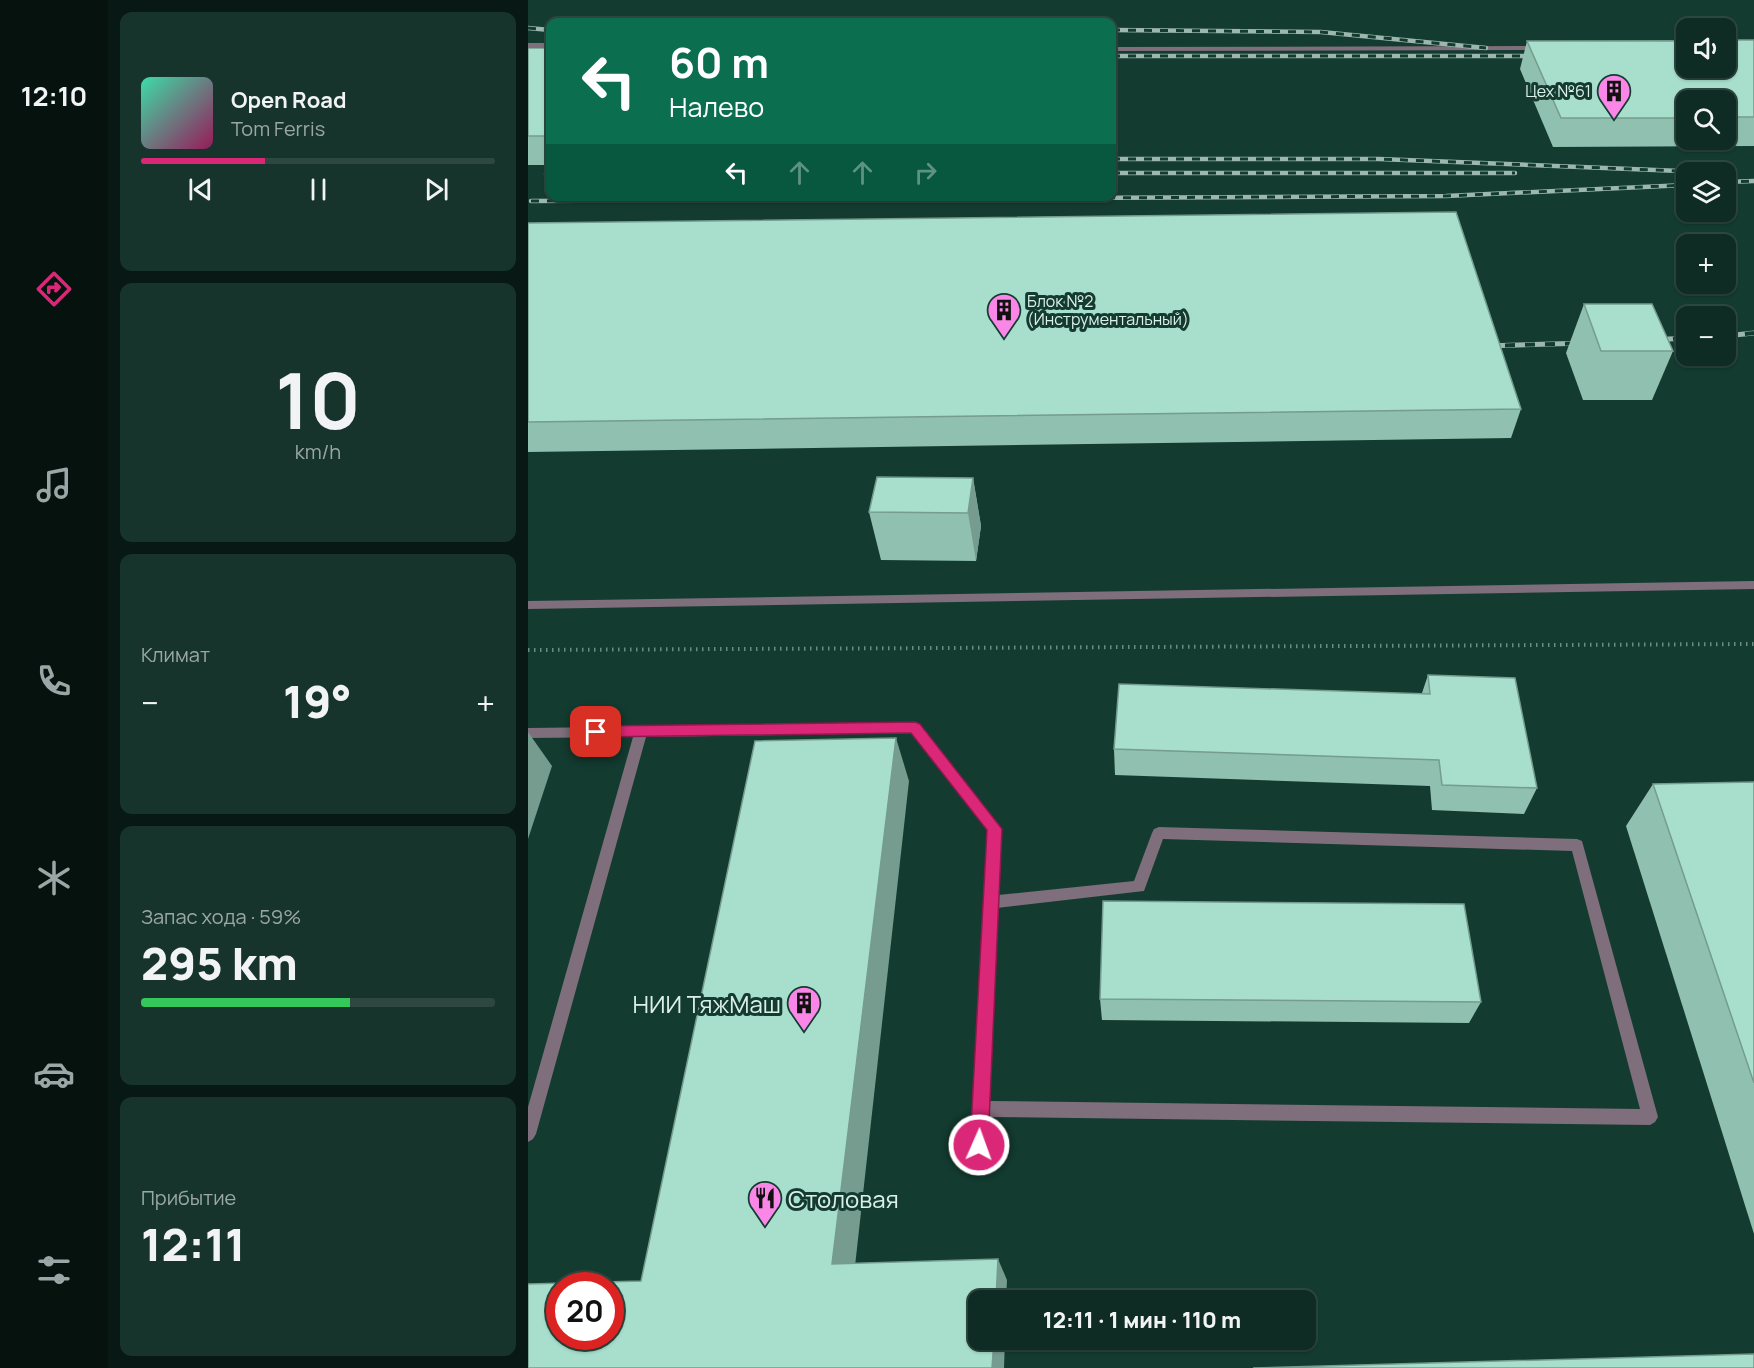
<!DOCTYPE html>
<html lang="ru">
<head>
<meta charset="utf-8">
<style>
  body { margin:0; font-family:Manrope,sans-serif; background:#17342c; color:#f1f3f6; height:100vh; display:flex; flex-direction:column; font-size:22px; white-space:nowrap }
  * { box-sizing:border-box; margin:0 }
  p { font-size:20px; color:#9ba7a6 }
  .icon { flex:none; width:33px; height:33px; fill:none; stroke:currentColor; stroke-width:2; stroke-linecap:round; stroke-linejoin:round }
  .map { position:relative; flex:1; overflow:hidden }
  .drawer { display:flex; flex-direction:column; gap:12px; padding:12px; background:#081814; width:420px }
  .drawer>* { flex:none }
  .banner { position:absolute; left:18px; top:18px; width:570px; height:183px; border-radius:12px; box-shadow:0 2px 4px #0004,0 0 0 2px #2e4841; background:#0b6e4f; color:#fff; overflow:hidden }
  .tools { position:absolute; left:1148px; top:18px; display:grid; gap:12px }
  .tools a { display:grid; place-items:center; width:60px; height:60px; border-radius:12px; background:#0e2c24; box-shadow:0 2px 4px #0004,0 0 0 2px #2e4841; font-size:30px }
  .speed { position:absolute; left:18px; top:1272px; display:flex; gap:12px; font-size:30px; font-weight:700; text-align:center }
  .speed>* { display:grid; place-content:center; width:78px; height:78px; border-radius:50%; background:#0e2c24; box-shadow:0 2px 4px #0004,0 0 0 2px #2e4841; line-height:1 }
  .speed .limit { border:9px solid #d22; background:#fff; color:#111 }
  .pin { position:absolute; display:grid; place-items:center; width:51px; height:51px; color:#fff; margin:-26px; border-radius:12px; box-shadow:0 3px 9px #0006 }
  .me { position:absolute; width:66px; margin:-33px; rotate:2deg; stroke-linejoin:round; filter:drop-shadow(0 0 4px #0008) }
  .turn { display:flex; align-items:center; gap:21px; height:126px; padding:0 24px; font-size:27px }
  .turn .icon { width:78px; height:78px; stroke-width:2.5 }
  .turn b { display:block; font-size:42px; line-height:51px }
  .lanes { display:flex; align-items:center; height:57px; padding:0 24px; background:#0003; justify-content:center; gap:30px; direction:ltr }
  .lanes .off { opacity:.35 }
  .big { font-size:45px; font-weight:800; line-height:1.1 }
  .drawer .widget { flex:1; display:flex; flex-direction:column; justify-content:center; gap:9px; min-width:0; padding:0 21px; border-radius:12px; background:#17342c }
  .drawer .dial { align-items:center; gap:0 }
  .dial b { font-size:78px; line-height:1 }
  .song { display:flex; align-items:center; gap:18px }
  .cover { width:72px; height:72px; border-radius:9px; background:linear-gradient(135deg,hsl(160 70% 55%),hsl(330 70% 35%)) }
  .played { height:6px; border-radius:3px; background:linear-gradient(90deg,#db2777 35%,#2e4841 35%) }
  .keys { display:flex; justify-content:space-around; direction:ltr }
  .heat { display:flex; justify-content:space-between; align-items:center; font-size:33px; direction:ltr }
  .charge { height:9px; border-radius:4px; background:linear-gradient(90deg,#34c759 59%,#2e4841 0) }
  .trip { position:absolute; left:440px; top:1290px; width:348px; height:60px; border-radius:12px; background:#0e2c24; box-shadow:0 2px 4px #0004,0 0 0 2px #2e4841; font-weight:800; line-height:60px; text-align:center }
  main { display:flex; flex:1; min-height:0 }
  .dock { display:flex; flex-direction:column; width:108px; justify-content:space-around; align-items:center; background:#06120e; color:#9ba7a6 }
  .dock .icon { width:42px; height:42px }
  .dock .on { color:#db2777 }
  .dock b { font-size:27px; color:#f1f3f6 }
  .map>svg:first-child { display:block }
</style>
</head>
<body>
<main>
<nav class="dock">
<b>12:10</b>
<svg class="icon on" aria-label="directions" viewBox="0 0 24 24"><path d="M12 3l9 9-9 9-9-9zM9 14v-3h6M13 9l2 2-2 2"/></svg>
<svg class="icon" aria-label="music" viewBox="0 0 24 24"><path d="M9 18V5l10-2v13"/><circle cx="6" cy="18" r="3"/><circle cx="16" cy="16" r="3"/></svg>
<svg class="icon" aria-label="phone" viewBox="0 0 24 24"><path d="M5 4h4l2 5-3 2q2 4 5 5l2-3 5 2v4C11 20 4 13 5 4z"/></svg>
<svg class="icon" aria-label="climate" viewBox="0 0 24 24"><path d="M12 3v18M4 7l16 10M4 17L20 7"/></svg>
<svg class="icon" aria-label="car" viewBox="0 0 24 24"><path d="M5 17H2v-5l4-1 3-4h7l3 4 3 1v5h-3M9 17h6M6 11h13"/><circle cx="7" cy="17" r="2"/><circle cx="17" cy="17" r="2"/></svg>
<svg class="icon" aria-label="filters" viewBox="0 0 24 24"><path d="M4 7h16M4 17h16"/><circle cx="9" cy="7" r="2"/><circle cx="15" cy="17" r="2"/></svg>
</nav>
<section class="drawer">
<div class="widget">
<div class="song"><i class="cover"></i><div><b>Open Road</b><p>Tom Ferris</p></div></div>
<div class="played"></div>
<div class="keys"><svg class="icon" aria-label="previous" viewBox="0 0 24 24"><path d="M18 5L8 12l10 7zM5 5v14"/></svg><svg class="icon" aria-label="pause" viewBox="0 0 24 24"><path d="M8 5v14M16 5v14"/></svg><svg class="icon" aria-label="next" viewBox="0 0 24 24"><path d="M6 5l10 7-10 7zM19 5v14"/></svg></div>
</div>
<div class="widget dial"><b>10</b><p>km/h</p></div>
<div class="widget"><p>Климат</p>
<div class="heat"><a>−</a><b class="big">19°</b><a>+</a></div>
</div>
<div class="widget"><p>Запас хода · 59%</p><b class="big">295 km</b><div class="charge"></div></div>
<div class="widget"><p>Прибытие</p><b class="big">12:11</b></div>
</section>
<div class="map">
<svg width="1226" height="1368" viewBox="0 0 1226 1368">
  <rect width="100%" height="100%" fill="#133b30"/>
  <g fill="none" stroke-linecap="round" stroke-linejoin="round">
    <!-- path -->
    <path stroke="#6c8c82" stroke-width="4" stroke-dasharray="1.5 4.5" stroke-linecap="butt" d="M0 650 1226 644"/>
    <!-- service -->
    <g fill="#7f6e7b" fill-rule="evenodd">
      <rect x="0" y="43" width="22" height="4"/>
      <path d="M1011 46 1015 48 1014 50 584 51V47Z"/>
      <path d="M1226 581V589L0 609V601Z"/>
      <path d="M387 723 391 724 471 825 473 829 470 895 606 881 624 833 626 829 631 827 1049 839 1054 841 1130 1117 1127 1122 1122 1125 460 1117 458 1163 456 1169 450 1171 444 1169 442 1163 459 830 384 733 118 737 8 1134 5 1139 0 1142V1107L105 737 0 738V728ZM635 839 1044 851 1112 1109 461 1101 469 908 616 891Z"/>
    </g>
    <!-- rail-far1 casing -->
    <g stroke="#9cb7ae" stroke-width="4.5">
      <g id="rail-far1">
        <path d="M0 28 22 30"/>
        <path d="M584 30 793 32 958 48"/>
        <path d="M584 56H1012"/>
        <path d="M584 159H851L1177 172"/>
        <path d="M584 173H987"/>
        <path d="M18 174H22"/>
        <path d="M1197 182 1226 181"/>
        <path d="M3 201 918 196 1158 185"/>
      </g>
    </g>
    <!-- rail casing -->
    <g stroke="#9cb7ae" stroke-width="5">
      <g id="rail">
        <path d="M1197 336 1226 333"/>
        <path d="M1125 340 1158 338"/>
        <path d="M957 346 1059 343"/>
      </g>
    </g>
    <!-- rail-far1 -->
    <use href="#rail-far1" stroke="#133b30" stroke-width="3" stroke-dasharray="8" stroke-linecap="butt"/>
    <!-- rail -->
    <use href="#rail" stroke="#133b30" stroke-width="4" stroke-dasharray="10" stroke-linecap="butt"/>
  </g>
  <!-- wall -->
  <g fill="#90c0af" fill-rule="evenodd">
    <path d="M1226 40V146L1025 147 992 69 999 41ZM1158 100H1197V140H1158Z"/>
    <rect x="0" y="48" width="22" height="117"/>
    <path d="M0 223 993 409 983 438 0 452Z"/>
    <path d="M1056 304 1145 351 1124 400H1055L1038 353Z"/>
    <path d="M445 478 453 526 448 561 353 560 341 512Z"/>
    <path d="M900 675 1009 788 996 814 904 810 902 786 587 775 586 749 894 693Z"/>
    <path d="M1226 782V1234L1098 826 1125 784Z"/>
    <path d="M572 999 953 1002 941 1023 574 1020Z"/>
  </g>
  <!-- shaded-wall -->
  <g fill="#759c8f">
    <path d="M445 478 453 526 448 561 440 513Z"/>
    <path d="M0 732 24 766 0 839Z"/>
    <path d="M368 738 381 781 325 1284 304 1264Z"/>
    <path d="M470 1259 479 1280 478 1300H468Z"/>
    <path d="M466 1340H477L476 1368H464Z"/>
  </g>
  <!-- building -->
  <g fill="#a7dfcc" stroke="#759c8f" stroke-width="1.5" fill-rule="evenodd">
    <path d="M1197 40H1226V117H1197V100H1158V118H1033L999 41H1158V68H1197Z"/>
    <rect x="0" y="48" width="22" height="88"/>
    <path d="M928 212 993 409 0 422V223Z"/>
    <path d="M1056 304H1124L1145 351H1073Z"/>
    <path d="M349 477 445 478 440 513 341 512Z"/>
    <path d="M900 675 987 678 1009 788 914 785 911 760 586 749 591 684 902 694Z"/>
    <path d="M368 738 304 1264 470 1259 468 1300H450V1340H466L464 1368H0V1284L113 1281 227 741ZM32 1286H82V1336H32Z"/>
    <path d="M1226 782V1083L1125 784Z"/>
    <path d="M575 901 936 904 953 1002 572 999Z"/>
    <path d="M1226 1354V1368H725Z"/>
  </g>
  <!-- route -->
  <path fill="#db2777" stroke="#8e194d" stroke-width="1.5" d="M387 722 392 724 474 829 460 1145 457 1151 451 1154 445 1151 442 1145 459 830 383 733 68 737 63 736 61 732 63 728 68 726Z"/>
  <!-- icons -->
  <defs>
    <g id="building-pin" transform="scale(1.725)"><path d="M0 17L-7.5 6A9.5 9.5 0 1 1 7.5 6Z" fill="#fa87e7" stroke="#133b30"/><path d="M-4-6H4V6H1V3H-1V6H-4ZM-2.5-4.3h1.7v1.8h-1.7ZM.8-4.3h1.7v1.8H.8ZM-2.5-1h1.7V.8h-1.7ZM.8-1h1.7V.8H.8Z" fill="#111"/></g>
    <g id="restaurant-pin" transform="scale(1.725)"><path d="M0 17L-7.5 6A9.5 9.5 0 1 1 7.5 6Z" fill="#fa87e7" stroke="#133b30"/><path d="M-5-6h1v4h1v-4h1v4h1v-4h1v5L-1.5 .5V6h-2V.5L-5-1ZM5-6V6H3V1.5H1.5Q1.5-4 5-6Z" fill="#111"/></g>
  </defs>
  <g fill-rule="evenodd">
    <use href="#building-pin" x="1086" y="91"/>
    <use href="#building-pin" x="476" y="310"/>
    <use href="#building-pin" x="276" y="1003"/>
    <use href="#restaurant-pin" x="237" y="1198"/>
  </g>
  <g text-anchor="middle" dominant-baseline="central" stroke-width="6" stroke-linejoin="round" paint-order="stroke">
    <!-- far-poi labels -->
    <g font-size="16" fill="#dbf0e8" stroke="#133b30" text-anchor="end">
      <text x="1063" y="91">Цех №61</text>
      <text x="499" y="301" text-anchor="start">Блок №2<tspan x="499" dy="18">(Инструментальный)</tspan></text>
    </g>
    <!-- near-poi labels -->
    <g font-size="24" fill="#dbf0e8" stroke="#133b30" text-anchor="end">
      <text x="253" y="1003">НИИ ТяжМаш</text>
      <text x="260" y="1198" text-anchor="start">Столовая</text>
    </g>
  </g>
</svg>
<div class="tools">
<a><svg class="icon" aria-label="sound" viewBox="0 0 24 24"><path d="M4 9h4l5-4v14l-5-4H4zM17 9q2 3 0 6"/></svg></a>
<a><svg class="icon" aria-label="search" viewBox="0 0 24 24"><circle cx="10" cy="10" r="6"/><path d="M15 15l6 6"/></svg></a>
<a><svg class="icon" aria-label="layers" viewBox="0 0 24 24"><path d="M12 4l9 5-9 5-9-5zM3 14l9 5 9-5"/></svg></a>
<a>+</a>
<a>−</a>
</div>
<div class="speed"><div class="limit">20</div></div>
<div class="pin" style="left:68px;top:732px;background:#d93025"><svg class="icon" aria-label="arrive" viewBox="0 0 24 24"><path d="M6 21V4h12l-3 4 3 4H6"/></svg></div>
<svg class="me" style="left:451px;top:1145px" viewBox="-20 -20 40 40"><circle r="17" fill="#db2777" stroke="#fff" stroke-width="3"/><path d="M0-11L8 9 0 5-8 9z" fill="#fff"/></svg>
<div class="trip">12:11 · 1 мин · 110 m</div>
<div class="banner">
<div class="turn"><svg class="icon" aria-label="left" viewBox="0 0 24 24"><path d="M17 20v-9H6M10 6l-5 5 5 5"/></svg><div><b>60 m</b>Налево</div></div>
<div class="lanes"><svg class="icon" aria-label="left" viewBox="0 0 24 24"><path d="M17 20v-9H6M10 6l-5 5 5 5"/></svg><svg class="icon off" aria-label="ahead" viewBox="0 0 24 24"><path d="M12 20V5M6 11l6-6 6 6"/></svg><svg class="icon off" aria-label="ahead" viewBox="0 0 24 24"><path d="M12 20V5M6 11l6-6 6 6"/></svg><svg class="icon off" aria-label="right" viewBox="0 0 24 24"><path d="M7 20v-9h11M14 6l5 5-5 5"/></svg></div>
</div>
</div>
</main>
</body>
</html>
